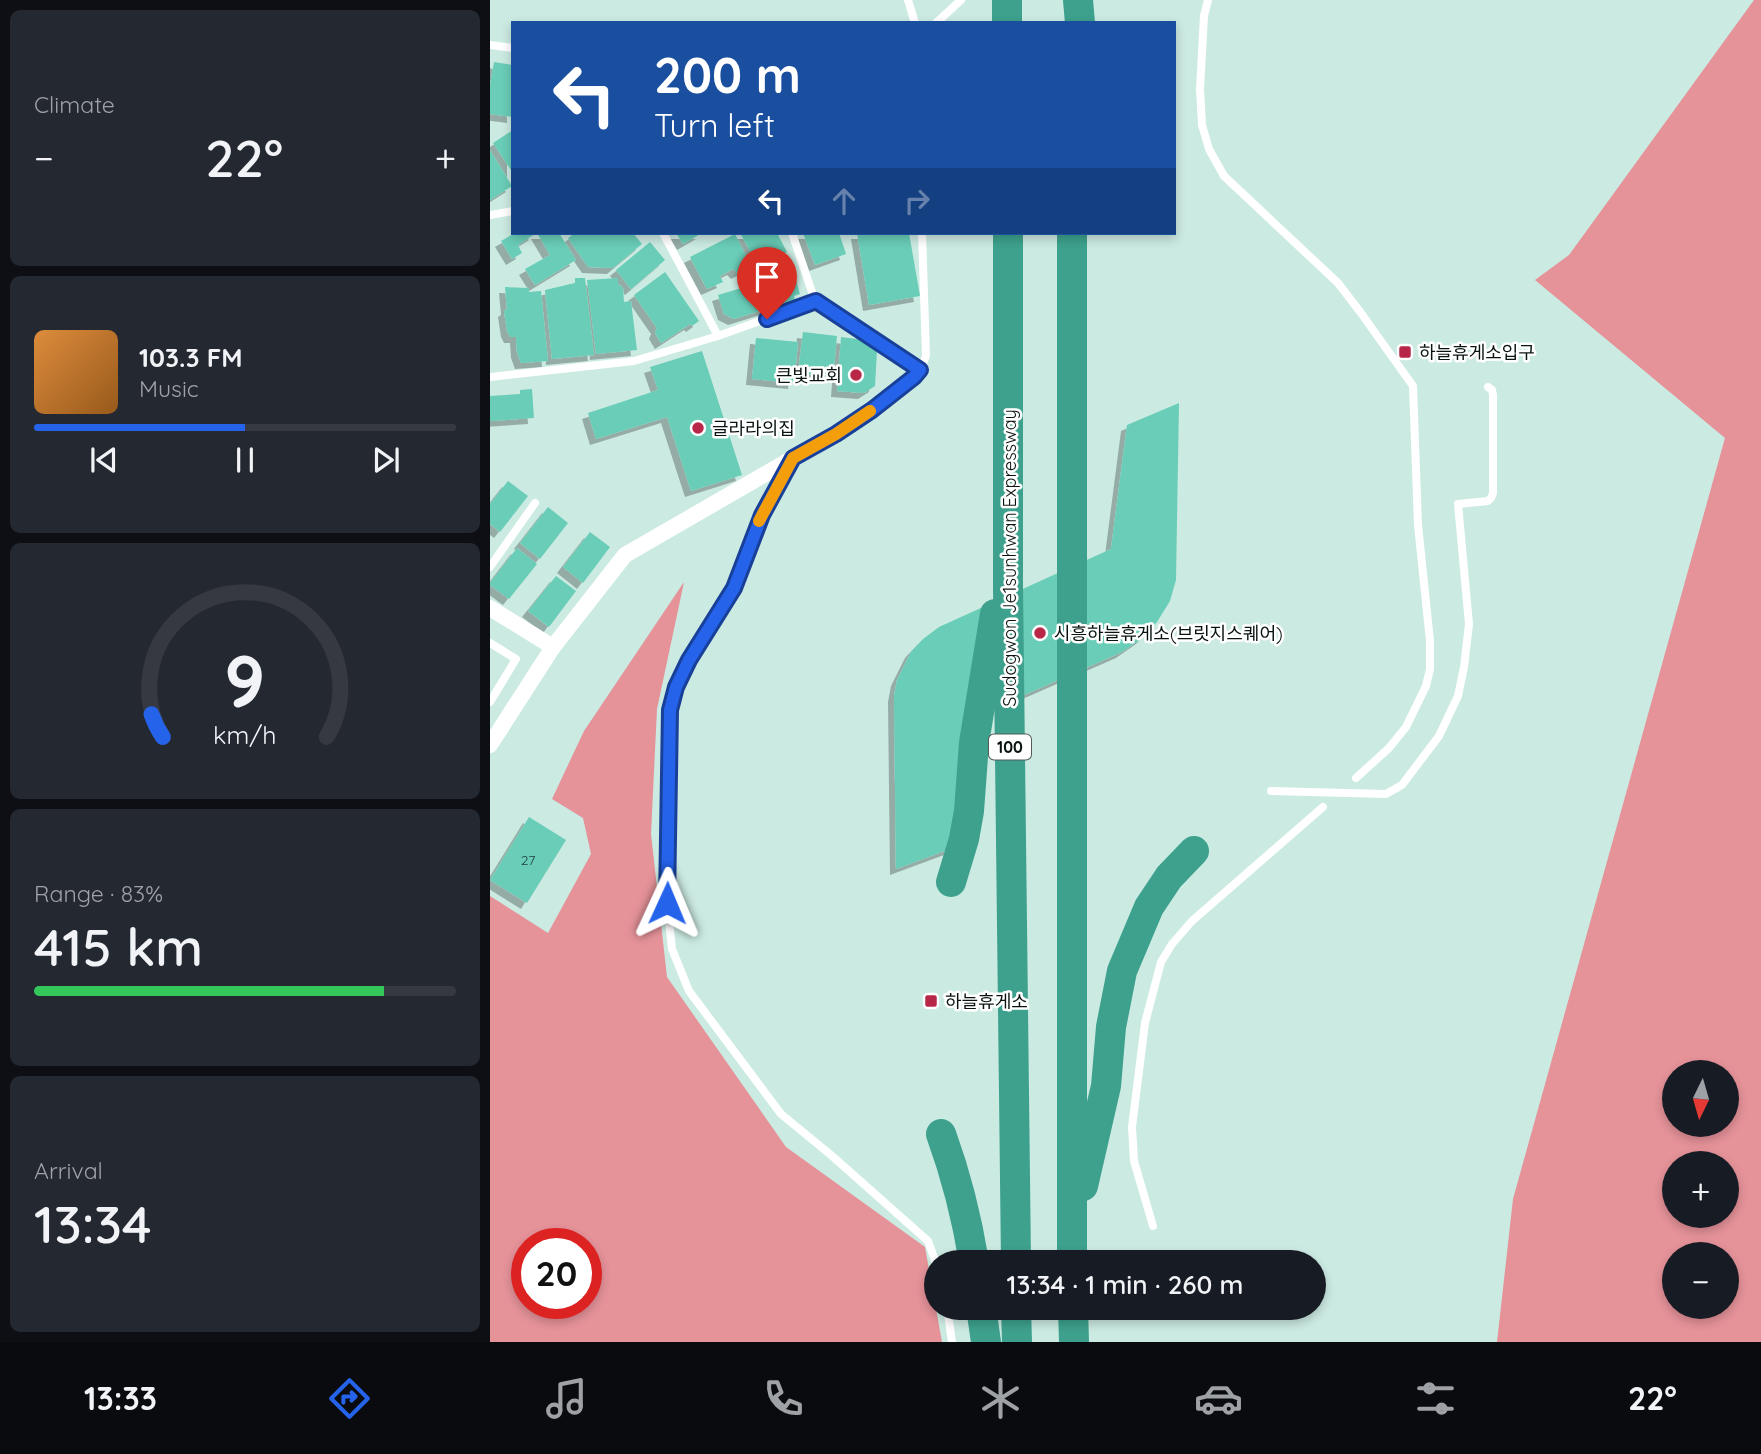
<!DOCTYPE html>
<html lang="en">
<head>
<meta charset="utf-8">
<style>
  body { margin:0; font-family:Quicksand,"Noto Sans KR",sans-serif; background:#242831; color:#f1f3f6; height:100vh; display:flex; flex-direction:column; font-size:26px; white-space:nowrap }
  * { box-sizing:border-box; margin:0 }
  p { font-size:23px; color:#9ea1a6 }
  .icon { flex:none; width:38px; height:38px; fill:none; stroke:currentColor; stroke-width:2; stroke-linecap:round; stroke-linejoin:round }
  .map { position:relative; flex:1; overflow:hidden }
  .side { display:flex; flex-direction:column; gap:10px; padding:10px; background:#0d0f14; width:490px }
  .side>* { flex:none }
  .hud { position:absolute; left:21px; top:21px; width:665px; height:214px; border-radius:0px; box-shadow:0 4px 10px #0003; background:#1a4fa0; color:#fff; overflow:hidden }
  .needle { width:46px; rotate:185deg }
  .buttons { position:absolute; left:1172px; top:1060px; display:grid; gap:14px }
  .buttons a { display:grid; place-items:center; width:77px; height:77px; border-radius:50%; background:#171b24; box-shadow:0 4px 10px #0003; font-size:35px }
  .speed { position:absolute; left:21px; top:1228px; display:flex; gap:14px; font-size:35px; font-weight:700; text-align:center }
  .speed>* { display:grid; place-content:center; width:91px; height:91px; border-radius:50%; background:#171b24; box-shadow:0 4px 10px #0003; line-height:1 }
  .speed .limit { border:10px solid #d22; background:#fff; color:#111 }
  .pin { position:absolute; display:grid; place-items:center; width:60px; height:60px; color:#fff; margin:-72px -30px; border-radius:50% 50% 50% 0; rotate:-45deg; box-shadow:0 0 7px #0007 }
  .pin .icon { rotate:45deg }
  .me { position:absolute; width:77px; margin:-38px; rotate:1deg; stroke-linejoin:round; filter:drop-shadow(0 0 5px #0008) }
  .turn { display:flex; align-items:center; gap:24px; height:147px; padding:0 28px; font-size:32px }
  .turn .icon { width:91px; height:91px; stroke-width:2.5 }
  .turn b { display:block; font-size:49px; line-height:60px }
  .lanes { display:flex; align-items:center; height:66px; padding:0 28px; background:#0003; justify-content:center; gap:35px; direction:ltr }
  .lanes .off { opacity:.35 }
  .big { font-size:52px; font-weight:600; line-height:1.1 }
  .side .card { flex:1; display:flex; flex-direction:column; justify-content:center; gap:10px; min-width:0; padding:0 24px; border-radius:10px; background:#242831 }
  .side .dial { align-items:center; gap:0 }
  .dial svg { height:182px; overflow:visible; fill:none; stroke:#363941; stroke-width:7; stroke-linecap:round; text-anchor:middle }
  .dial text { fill:#f1f3f6; stroke:none }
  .song { display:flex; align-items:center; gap:21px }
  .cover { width:84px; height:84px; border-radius:10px; background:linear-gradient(135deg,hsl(30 70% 55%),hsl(30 70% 35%)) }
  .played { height:7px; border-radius:4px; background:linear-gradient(90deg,#2563eb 50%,#363941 50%) }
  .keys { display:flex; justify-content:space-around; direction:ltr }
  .heat { display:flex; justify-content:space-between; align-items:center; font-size:38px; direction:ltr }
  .charge { height:10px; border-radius:5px; background:linear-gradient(90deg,#34c759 83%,#363941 0) }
  .trip { position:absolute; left:434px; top:1250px; width:402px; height:70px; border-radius:35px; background:#171b24; box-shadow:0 4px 10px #0003; font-weight:600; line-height:70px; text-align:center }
  .tabs { display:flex; height:112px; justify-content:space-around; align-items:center; background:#090b0e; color:#9ea1a6 }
  .tabs .icon { width:49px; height:49px }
  .tabs .current { color:#2563eb }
  .tabs b { font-size:32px; color:#f1f3f6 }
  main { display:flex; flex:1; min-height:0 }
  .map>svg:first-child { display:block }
</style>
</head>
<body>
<main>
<section class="side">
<div class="card"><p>Climate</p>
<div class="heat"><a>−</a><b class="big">22°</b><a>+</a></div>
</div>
<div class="card">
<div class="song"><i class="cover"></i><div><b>103.3 FM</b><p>Music</p></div></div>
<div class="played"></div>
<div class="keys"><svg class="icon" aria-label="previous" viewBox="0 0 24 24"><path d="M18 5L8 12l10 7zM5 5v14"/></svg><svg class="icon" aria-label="pause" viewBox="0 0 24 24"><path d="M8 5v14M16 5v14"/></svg><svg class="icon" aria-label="next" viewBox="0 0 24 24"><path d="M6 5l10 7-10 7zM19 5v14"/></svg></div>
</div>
<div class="card dial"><svg viewBox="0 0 100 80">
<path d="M14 69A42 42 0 1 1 86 69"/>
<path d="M14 69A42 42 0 0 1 9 59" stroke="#2563eb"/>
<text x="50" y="56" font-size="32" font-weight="700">9</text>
<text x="50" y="72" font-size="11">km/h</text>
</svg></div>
<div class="card"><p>Range · 83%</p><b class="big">415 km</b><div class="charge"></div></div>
<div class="card"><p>Arrival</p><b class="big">13:34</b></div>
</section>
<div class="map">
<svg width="1271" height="1342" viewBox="0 0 1271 1342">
  <defs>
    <filter id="shadow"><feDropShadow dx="-6" dy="6" stdDeviation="0" flood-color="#0004"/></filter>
  </defs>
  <rect width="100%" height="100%" fill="#cbeae2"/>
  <!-- forest -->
  <g fill="#e59299" fill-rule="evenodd">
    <path d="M1264 0H1271V1342H1007L1023 1199 1235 438 1045 280 1079 255ZM1185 1073H1237V1125H1185ZM1185 1164H1237V1216H1185ZM1185 1255H1237V1307H1185Z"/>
    <path d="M194 582 167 709 161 834 177 977 296 1147 435 1247 452 1342H0V896L58 933 101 854 93 818 62 799 94 731ZM37 1244H96V1304H37Z"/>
  </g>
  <!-- building -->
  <g fill="#69cdb7" filter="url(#shadow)">
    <path d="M4 62 23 65V117L0 114V86Z"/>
    <path d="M23 130V173L3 143Z"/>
    <path d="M0 150 22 186 0 200Z"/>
    <path d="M25 233H44L45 234 28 245 32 253 22 259 11 241Z"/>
    <path d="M47 233H69L86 260 45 285 35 269 60 255Z"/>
    <path d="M85 233H143L152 244 123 268 98 267 78 238Z"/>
    <path d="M186 233H212L193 244Z"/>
    <path d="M250 233H287L297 252 269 267Z"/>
    <path d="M313 233H349L356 254 325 265Z"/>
    <path d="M367 233H419L430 296 379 305Z"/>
    <path d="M245 234 261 266 247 273 243 269 230 276 233 282 217 289 200 257Z"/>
    <path d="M160 242 175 260 141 289 126 270Z"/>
    <path d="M302 266 310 294 304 296 305 300 244 319 234 314 228 295 285 278 283 271Z"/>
    <path d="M175 272 209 321 202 326 200 324 171 343 165 333 167 328 144 295Z"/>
    <path d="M85 278H95L104 355 62 359 55 290 85 283Z"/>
    <path d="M128 278V284L133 288 134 302 141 301 147 350 106 354 97 280Z"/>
    <path d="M15 287 39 288V292L51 291 58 361 31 363 27 352 26 337H20L17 331 14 311 17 309Z"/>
    <path d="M313 332 347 336 343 377 308 373Z"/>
    <path d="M351 337 375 340 387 351 385 386 374 393 347 391Z"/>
    <path d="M266 338 308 342 304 383 262 379Z"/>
    <path d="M212 351 252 475 201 491 177 417 106 439 98 413 168 390 160 367Z"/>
    <path d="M42 389 44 418 0 421V396L30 394V390Z"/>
    <path d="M689 403 686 580 680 601 667 622 652 638 632 652 479 719 460 849 406 869 404 696 407 680 421 652 433 639 449 627 621 549 637 425Z"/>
    <path d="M18 481 38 496 10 532 0 524V504Z"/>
    <path d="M58 507 78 523 50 559 30 543Z"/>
    <path d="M100 532 120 547 93 583 73 567Z"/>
    <path d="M27 548 47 564 19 599 0 585V583Z"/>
    <path d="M66 576 86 591 59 627 38 611Z"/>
    <path d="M39 817 76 840 37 903 0 880Z"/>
  </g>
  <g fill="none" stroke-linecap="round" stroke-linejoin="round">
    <!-- lane -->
    <g stroke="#fff" stroke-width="8">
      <path d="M418 0 425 23"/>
      <path d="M718 0 714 16 710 89 712 125 719 149 734 176 848 283 871 313 923 386 928 525 940 641V669L936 686 916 727 899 748 866 778"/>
      <path d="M446 23 471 0"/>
      <path d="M0 45 23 48"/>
      <path d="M0 215 23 211"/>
      <path d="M173 233 228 336"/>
      <path d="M302 233 325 301"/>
      <path d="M432 233 436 356 430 370 424 377 346 434 303 458 272 515 244 588 199 660 185 687 180 710 177 903 182 949 199 991 291 1114 341 1155 438 1241 446 1263"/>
      <path d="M0 377 144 361 228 336 325 301 430 370"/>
      <path d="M0 567 45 503"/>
      <path d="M0 643 26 659 0 702"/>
      <path d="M781 791 896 794 912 785 949 736 968 696 974 667 979 624 968 504 998 501 1001 498 1003 493V395L1002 390 998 387"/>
      <path d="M663 1226 644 1161 642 1127 655 1023 671 962 682 944 702 921 833 807"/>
      <path d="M457 1307 462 1342"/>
    </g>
    <!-- street -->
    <g stroke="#fff" stroke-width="16">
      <path d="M0 608 63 647 0 745"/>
      <path d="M63 647 135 555 303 458"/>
    </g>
    <!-- highway -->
    <g stroke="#3da18d" stroke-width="30">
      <path d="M517 0V23"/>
      <path d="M588 0 590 23"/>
      <path d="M518 233V587L526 1262"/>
      <path d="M582 233V1262"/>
      <path d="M461 882 474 839 479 811 484 743 505 614"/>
      <path d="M451 1134C466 1175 477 1219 484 1262"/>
      <path d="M593 1186 616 1086 621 1027 632 971 659 907 679 877 704 851"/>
      <path d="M491 1307 496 1342"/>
      <path d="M526 1307 527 1342"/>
      <path d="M583 1307 584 1342"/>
    </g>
  </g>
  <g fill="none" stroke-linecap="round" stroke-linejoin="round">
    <!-- route casing -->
    <g stroke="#184099" stroke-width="18">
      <path id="route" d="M177 903 180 710 186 687 199 660 244 588 272 515 303 458 346 434 382 410 424 377 430 370 326 301 277 319"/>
    </g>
    <!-- route -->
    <use href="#route" stroke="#2563eb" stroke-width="12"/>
    <!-- slow -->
    <path stroke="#f59e0b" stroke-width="12" d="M269 521 303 458 346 434 380 411"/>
  </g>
  <!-- markers -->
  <g fill="#b82747" stroke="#fff" stroke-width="2.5">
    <rect x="908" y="345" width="14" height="14" rx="3.5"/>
    <circle cx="366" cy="375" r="7"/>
    <circle cx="208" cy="428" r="7"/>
    <circle cx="550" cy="633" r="7"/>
    <rect x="434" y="994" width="14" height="14" rx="3.5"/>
  </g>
  <g text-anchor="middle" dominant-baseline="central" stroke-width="5" stroke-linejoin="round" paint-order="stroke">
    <!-- number labels -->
    <g font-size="14" fill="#21423a">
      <text x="38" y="860">27</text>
    </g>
    <!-- shield labels -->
    <rect fill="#fff" stroke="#535a58" stroke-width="2" x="499" y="734.5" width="42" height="25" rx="5"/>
    <g font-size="16" font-weight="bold" fill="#091411">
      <text x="520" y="747">100</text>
    </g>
    <!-- poi labels -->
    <g font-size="18" fill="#091411" stroke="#fff" text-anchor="start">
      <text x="929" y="352">하늘휴게소입구</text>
      <text x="352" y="375" text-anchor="end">큰빛교회</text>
      <text x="222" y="428">글라라의집</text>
      <text x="564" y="633">시흥하늘휴게소(브릿지스퀘어)</text>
      <text x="455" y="1001">하늘휴게소</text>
    </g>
    <!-- street labels -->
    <g font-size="18" fill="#091411" stroke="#fff">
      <text transform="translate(519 558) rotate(-90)">Sudogwon Je1sunhwan Expressway</text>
    </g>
  </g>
</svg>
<div class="buttons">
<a><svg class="needle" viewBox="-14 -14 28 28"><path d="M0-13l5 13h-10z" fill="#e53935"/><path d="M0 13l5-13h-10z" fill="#9ea1a6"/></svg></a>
<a>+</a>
<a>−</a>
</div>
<div class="speed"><div class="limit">20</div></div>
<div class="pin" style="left:277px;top:319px;background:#d93025"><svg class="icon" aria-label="arrive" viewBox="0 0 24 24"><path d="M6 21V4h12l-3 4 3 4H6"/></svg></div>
<svg class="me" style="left:177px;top:903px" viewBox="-20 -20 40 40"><path d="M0-17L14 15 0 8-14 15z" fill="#2563eb" stroke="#fff" stroke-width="4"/></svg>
<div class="trip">13:34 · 1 min · 260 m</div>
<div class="hud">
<div class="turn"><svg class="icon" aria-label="left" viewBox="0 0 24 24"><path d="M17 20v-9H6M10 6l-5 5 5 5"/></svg><div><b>200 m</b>Turn left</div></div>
<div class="lanes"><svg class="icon" aria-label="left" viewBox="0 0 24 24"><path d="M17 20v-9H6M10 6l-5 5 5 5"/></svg><svg class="icon off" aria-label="ahead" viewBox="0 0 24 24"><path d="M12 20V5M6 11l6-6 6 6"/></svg><svg class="icon off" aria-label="right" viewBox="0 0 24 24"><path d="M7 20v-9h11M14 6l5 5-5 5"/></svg></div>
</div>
</div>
</main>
<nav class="tabs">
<b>13:33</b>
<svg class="icon current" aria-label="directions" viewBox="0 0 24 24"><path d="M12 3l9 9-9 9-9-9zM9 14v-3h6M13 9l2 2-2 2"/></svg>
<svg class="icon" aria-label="music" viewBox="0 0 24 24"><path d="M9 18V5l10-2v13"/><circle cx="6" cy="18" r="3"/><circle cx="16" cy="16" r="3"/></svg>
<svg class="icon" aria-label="phone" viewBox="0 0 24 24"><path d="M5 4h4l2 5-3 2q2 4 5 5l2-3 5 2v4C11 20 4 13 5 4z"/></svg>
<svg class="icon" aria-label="climate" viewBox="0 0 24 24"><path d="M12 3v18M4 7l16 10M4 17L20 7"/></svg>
<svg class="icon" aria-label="car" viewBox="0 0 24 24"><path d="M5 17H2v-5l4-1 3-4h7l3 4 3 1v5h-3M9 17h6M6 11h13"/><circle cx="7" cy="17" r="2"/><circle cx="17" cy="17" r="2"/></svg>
<svg class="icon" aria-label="filters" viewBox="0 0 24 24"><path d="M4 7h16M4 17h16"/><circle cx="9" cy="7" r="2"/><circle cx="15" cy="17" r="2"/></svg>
<b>22°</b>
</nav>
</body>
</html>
